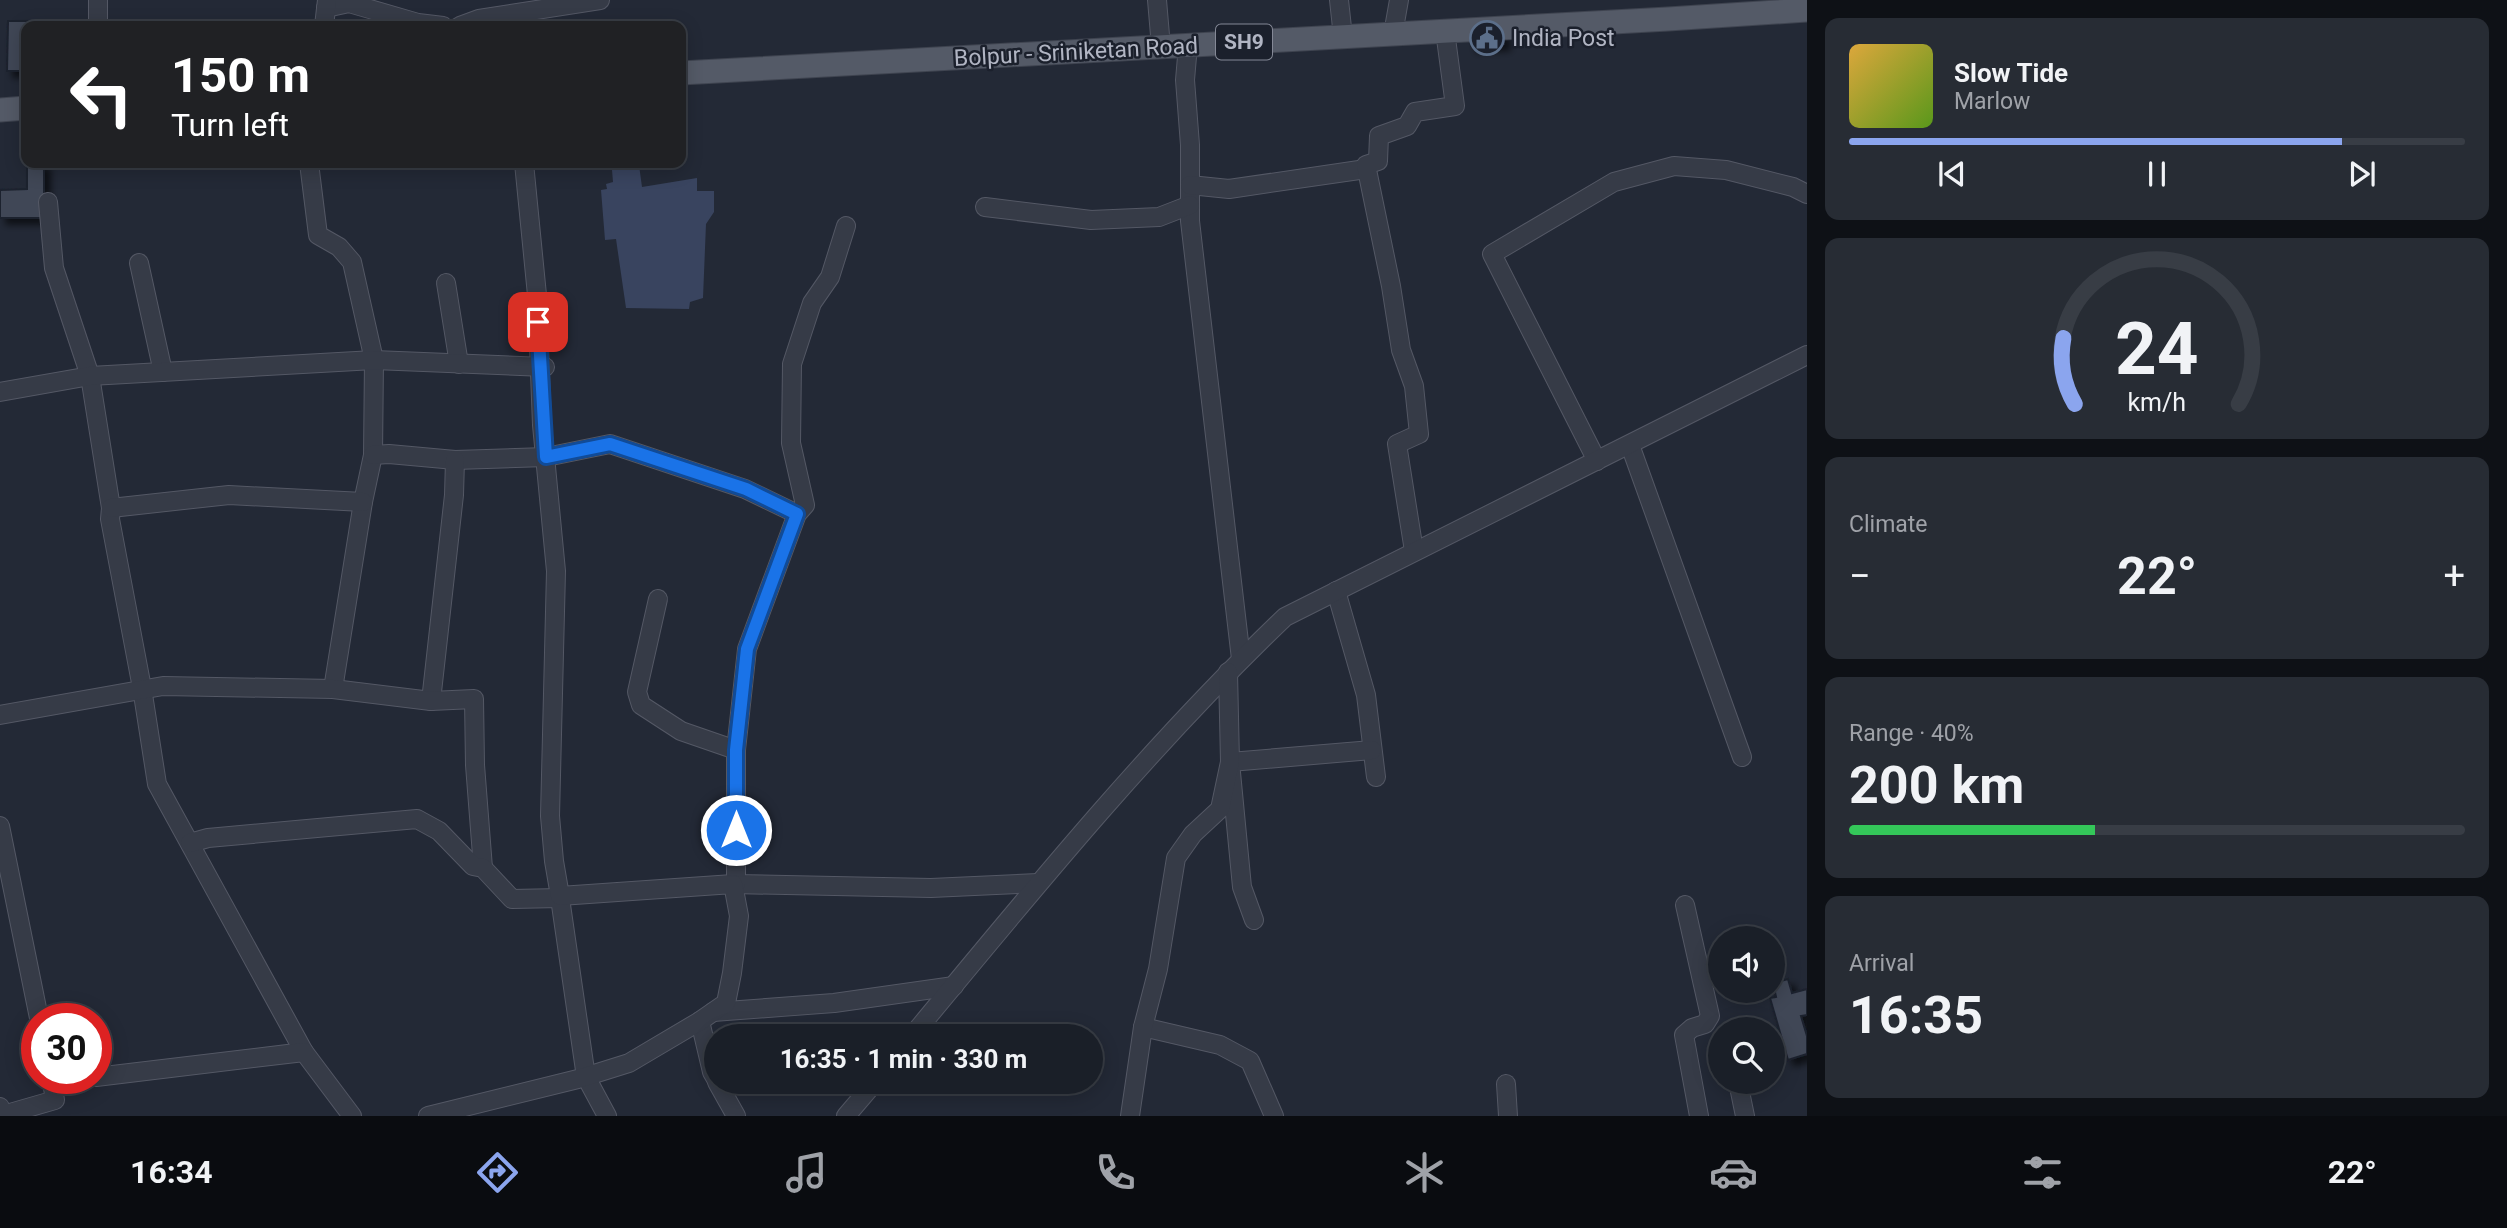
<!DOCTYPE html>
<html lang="en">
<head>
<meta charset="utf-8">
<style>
  body { margin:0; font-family:Roboto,sans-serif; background:#272c34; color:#f1f3f6; height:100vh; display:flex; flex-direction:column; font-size:26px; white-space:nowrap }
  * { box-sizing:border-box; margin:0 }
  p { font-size:23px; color:#9fa2a8 }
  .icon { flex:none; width:38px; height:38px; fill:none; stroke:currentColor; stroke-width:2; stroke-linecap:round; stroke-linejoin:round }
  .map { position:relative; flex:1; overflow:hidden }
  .side { display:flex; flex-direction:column; gap:18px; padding:18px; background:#0e1116; width:700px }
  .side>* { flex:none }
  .banner { position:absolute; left:21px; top:21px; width:665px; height:147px; border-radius:14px; box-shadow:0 4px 18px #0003,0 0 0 2px #383d45; background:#202124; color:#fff; overflow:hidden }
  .buttons { position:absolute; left:1708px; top:926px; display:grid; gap:14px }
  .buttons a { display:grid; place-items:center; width:77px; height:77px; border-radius:50%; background:#1a1f28; box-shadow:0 4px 18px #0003,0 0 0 2px #383d45; font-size:35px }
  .speed { position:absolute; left:21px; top:1003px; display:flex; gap:14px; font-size:35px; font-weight:700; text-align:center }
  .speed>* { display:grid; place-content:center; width:91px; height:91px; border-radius:50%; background:#1a1f28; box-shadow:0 4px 18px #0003,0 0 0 2px #383d45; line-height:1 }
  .speed .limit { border:10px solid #d22; background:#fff; color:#111 }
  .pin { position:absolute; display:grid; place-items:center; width:60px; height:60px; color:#fff; margin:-30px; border-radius:14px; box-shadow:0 4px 10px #0006 }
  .me { position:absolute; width:77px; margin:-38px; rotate:0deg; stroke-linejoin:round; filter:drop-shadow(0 0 5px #0008) }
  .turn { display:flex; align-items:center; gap:24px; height:147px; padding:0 35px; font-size:32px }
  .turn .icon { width:91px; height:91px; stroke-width:2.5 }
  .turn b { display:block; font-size:49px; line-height:60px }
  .big { font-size:52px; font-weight:700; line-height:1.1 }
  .side .card { flex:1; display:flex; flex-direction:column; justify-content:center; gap:10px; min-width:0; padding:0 24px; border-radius:14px; background:#272c34 }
  .side .dial { align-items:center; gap:0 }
  .dial svg { height:182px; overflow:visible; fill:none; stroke:#383d45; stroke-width:7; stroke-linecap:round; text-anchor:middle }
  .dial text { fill:#f1f3f6; stroke:none }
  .song { display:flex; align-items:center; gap:21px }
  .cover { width:84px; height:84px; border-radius:10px; background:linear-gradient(135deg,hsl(40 70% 55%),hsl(90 70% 35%)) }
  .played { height:7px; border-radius:4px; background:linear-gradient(90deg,#8ba5ee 80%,#383d45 80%) }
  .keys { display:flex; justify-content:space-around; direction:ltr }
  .heat { display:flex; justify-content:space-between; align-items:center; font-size:38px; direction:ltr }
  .charge { height:10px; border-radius:5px; background:linear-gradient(90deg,#34c759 40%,#383d45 0) }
  .trip { position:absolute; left:704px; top:1024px; width:399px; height:70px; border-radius:35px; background:#1a1f28; box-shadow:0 4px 18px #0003,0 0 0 2px #383d45; font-weight:700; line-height:70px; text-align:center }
  .dock { display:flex; height:112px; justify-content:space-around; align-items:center; background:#0a0c10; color:#9fa2a8 }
  .dock .icon { width:49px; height:49px }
  .dock .on { color:#8ba5ee }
  .dock b { font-size:32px; color:#f1f3f6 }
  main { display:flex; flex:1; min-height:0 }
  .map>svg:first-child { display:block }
</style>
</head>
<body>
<main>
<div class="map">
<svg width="1807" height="1116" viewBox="0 0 1807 1116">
  <defs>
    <filter id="shadow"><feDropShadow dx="6" dy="6" stdDeviation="3.5" flood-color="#0009"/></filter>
  </defs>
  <rect width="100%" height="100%" fill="#232936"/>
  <!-- water -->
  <path fill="#39445f" d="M639 165 642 187 697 178V191H714V212L706 224 703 298 690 302 689 309 626 308 616 239 605 240 601 190 607 189 606 184 613 182 612 170Z"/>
  <!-- building -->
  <g fill="#3f4656" stroke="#1d222e" stroke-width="2" filter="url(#shadow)">
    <path d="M8 21H43V26H26V71H7Z"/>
    <path d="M1503 31 1504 44 1471 46 1470 33Z"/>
    <path d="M27 163H44V218H0V190L27 189Z"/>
    <path d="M1788 979 1792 993 1807 989V1015L1801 1016 1807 1036V1054L1788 1060 1770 998 1776 997 1773 983Z"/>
  </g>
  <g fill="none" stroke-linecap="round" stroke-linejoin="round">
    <!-- minor casing -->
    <g stroke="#545865" stroke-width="20">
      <g id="minor">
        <path d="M1157 0 1161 47"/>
        <path d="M1339 0 1343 37"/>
        <path d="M326 8 349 3 418 23 443 26"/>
        <path d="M98 26V0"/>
        <path d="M324 26 327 0"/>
        <path d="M460 26 479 19 600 0"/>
        <path d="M1393 34 1399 0"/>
        <path d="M1188 45 1185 80 1190 145V221L1241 659"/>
        <path d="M309 163 318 235 339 247 352 262 374 360 373 455 363 502 333 689"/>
        <path d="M1190 185 1229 189 1366 169"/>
        <path d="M48 202 54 268 90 376 111 508 110 519 142 688 157 784 304 1052"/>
        <path d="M985 207 1091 220 1159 217 1190 205"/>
        <path d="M139 263 163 372"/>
        <path d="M446 283 459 364"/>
        <path d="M0 392 90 376 374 360 545 367"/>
        <path d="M1630 445 1742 757"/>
        <path d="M373 455 389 454 455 460 546 457 610 444 745 489 797 514"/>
        <path d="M1597 461 1492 254 1614 182 1674 166 1726 170 1793 187 1807 194"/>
        <path d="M111 508 229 495 363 502"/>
        <path d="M1414 551 1397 444 1419 434 1414 386 1401 350 1391 286 1366 165 1378 161 1379 136 1407 126 1415 112 1455 106 1445 31"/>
        <path d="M1336 591 1366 695 1376 777"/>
        <path d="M658 599 637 692 641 705 681 731 736 750"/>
        <path d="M431 701 454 495 455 460"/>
        <path d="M0 715 163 686 333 689 431 701 474 699 475 765 483 868"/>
        <path d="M0 826 39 1018"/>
        <path d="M190 843 208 838 417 819 439 831 473 866 483 868 512 899 560 898 586 1077 607 1116"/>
        <path d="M733 884 931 888 1038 883"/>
        <path d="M736 884V750L747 649 797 514 805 505 791 443 792 364 812 303 830 277 846 226"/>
        <path d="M1685 905 1710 1016 1705 1024 1692 1028 1684 1035 1699 1116"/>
        <path d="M1254 920 1242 887 1230 762 1372 750"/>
        <path d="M713 1012 834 1003 954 986"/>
        <path d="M700 1021 712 1072 716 1079"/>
        <path d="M1143 1027 1220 1045 1250 1061 1274 1116"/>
        <path d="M912 1036C1031 892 1150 746 1285 617L1807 355"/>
        <path d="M96 1077 304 1052 352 1116"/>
        <path d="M717 1082 736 1116"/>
        <path d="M1738 1082 1745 1116"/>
        <path d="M1506 1084 1508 1116"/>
        <path d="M0 1107 3 1115 55 1100 52 1082 85 1078"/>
        <path d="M428 1116 578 1079 629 1063 700 1021 726 1003 732 973 739 916 733 884 560 896 554 861 550 816 556 571 542 425 537 295 524 163"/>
        <path d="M846 1116 875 1082"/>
        <path d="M1130 1116 1143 1027 1158 969 1176 858 1193 834 1220 809 1230 762 1228 672"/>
      </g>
    </g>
    <!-- major casing -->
    <g stroke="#3f4450" stroke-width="25">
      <g id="major">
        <path d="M681 73 1668 19 1807 10"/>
        <path d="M0 110 26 108"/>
      </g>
    </g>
    <!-- minor -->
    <use href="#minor" stroke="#363b47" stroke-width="18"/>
    <!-- major -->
    <use href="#major" stroke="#545a67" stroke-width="23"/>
  </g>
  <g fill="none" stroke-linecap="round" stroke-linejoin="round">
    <!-- route casing -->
    <g stroke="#114b97" stroke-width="18">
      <path id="route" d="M538 322 546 457 610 444 746 489 797 514 747 649 736 750V830"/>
    </g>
    <!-- route -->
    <use href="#route" stroke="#1a73e8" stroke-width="12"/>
  </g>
  <!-- icons -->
  <defs>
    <g id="civic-ring" transform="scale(1.75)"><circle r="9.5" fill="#1b202c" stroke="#5c6f8a" stroke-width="1.5"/><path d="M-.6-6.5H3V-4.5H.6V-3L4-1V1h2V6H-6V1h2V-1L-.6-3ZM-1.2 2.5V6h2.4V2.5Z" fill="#5c6f8a"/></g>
  </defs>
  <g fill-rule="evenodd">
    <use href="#civic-ring" x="1487" y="38"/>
  </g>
  <g text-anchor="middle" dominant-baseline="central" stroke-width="5" stroke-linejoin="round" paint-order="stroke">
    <!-- shield labels -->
    <rect fill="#1b202c" stroke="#848896" stroke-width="2" x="1216" y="24.5" width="56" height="35" rx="5"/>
    <g font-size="21" font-weight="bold" fill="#b1b5c3">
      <text x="1244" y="42">SH9</text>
    </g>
    <!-- poi labels -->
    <g font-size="23" fill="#b1b5c3" stroke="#1b202c" text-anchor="start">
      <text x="1512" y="38">India Post</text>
    </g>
    <!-- street labels -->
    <g font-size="23" fill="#b1b5c3" stroke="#1b202c">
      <text transform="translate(1076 52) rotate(-3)">Bolpur - Sriniketan Road</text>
    </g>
  </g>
</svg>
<div class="buttons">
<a><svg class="icon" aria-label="sound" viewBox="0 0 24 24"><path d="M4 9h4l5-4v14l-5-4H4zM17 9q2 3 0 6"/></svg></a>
<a><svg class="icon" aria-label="search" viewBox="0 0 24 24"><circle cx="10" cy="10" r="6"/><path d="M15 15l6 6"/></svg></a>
</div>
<div class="speed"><div class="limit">30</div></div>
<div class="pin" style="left:538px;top:322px;background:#d93025"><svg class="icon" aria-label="arrive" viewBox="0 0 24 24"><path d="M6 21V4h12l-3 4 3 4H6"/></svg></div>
<svg class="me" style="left:736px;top:830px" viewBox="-20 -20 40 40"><circle r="17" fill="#1a73e8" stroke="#fff" stroke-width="3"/><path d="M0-11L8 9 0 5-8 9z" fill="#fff"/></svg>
<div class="trip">16:35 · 1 min · 330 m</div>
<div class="banner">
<div class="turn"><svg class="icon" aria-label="left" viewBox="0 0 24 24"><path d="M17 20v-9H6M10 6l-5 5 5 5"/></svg><div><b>150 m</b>Turn left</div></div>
</div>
</div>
<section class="side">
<div class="card">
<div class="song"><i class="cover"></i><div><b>Slow Tide</b><p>Marlow</p></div></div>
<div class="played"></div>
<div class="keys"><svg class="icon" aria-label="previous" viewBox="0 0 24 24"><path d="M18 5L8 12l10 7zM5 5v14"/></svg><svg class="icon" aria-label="pause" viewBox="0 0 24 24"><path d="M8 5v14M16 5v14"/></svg><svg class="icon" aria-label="next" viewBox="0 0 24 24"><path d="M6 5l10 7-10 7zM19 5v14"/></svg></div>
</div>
<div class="card dial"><svg viewBox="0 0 100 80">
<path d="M14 69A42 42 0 1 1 86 69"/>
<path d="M14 69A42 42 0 0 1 9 40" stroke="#8ba5ee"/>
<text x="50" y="56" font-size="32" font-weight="700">24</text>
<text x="50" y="72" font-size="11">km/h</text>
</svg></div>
<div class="card"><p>Climate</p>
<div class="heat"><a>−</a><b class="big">22°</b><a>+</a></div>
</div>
<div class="card"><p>Range · 40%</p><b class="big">200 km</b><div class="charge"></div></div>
<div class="card"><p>Arrival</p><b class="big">16:35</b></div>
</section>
</main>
<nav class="dock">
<b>16:34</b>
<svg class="icon on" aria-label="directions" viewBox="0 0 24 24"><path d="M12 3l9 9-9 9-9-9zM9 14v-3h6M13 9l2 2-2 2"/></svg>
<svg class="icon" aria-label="music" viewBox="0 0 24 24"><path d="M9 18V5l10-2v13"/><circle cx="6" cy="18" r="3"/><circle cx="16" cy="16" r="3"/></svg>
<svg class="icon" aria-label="phone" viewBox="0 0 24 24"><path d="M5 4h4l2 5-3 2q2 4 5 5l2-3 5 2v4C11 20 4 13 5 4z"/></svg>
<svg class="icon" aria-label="climate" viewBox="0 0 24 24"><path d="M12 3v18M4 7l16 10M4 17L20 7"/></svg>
<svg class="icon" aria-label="car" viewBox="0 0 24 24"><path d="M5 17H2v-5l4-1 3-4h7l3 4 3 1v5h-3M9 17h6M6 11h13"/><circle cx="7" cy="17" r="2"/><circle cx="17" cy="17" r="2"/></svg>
<svg class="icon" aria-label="filters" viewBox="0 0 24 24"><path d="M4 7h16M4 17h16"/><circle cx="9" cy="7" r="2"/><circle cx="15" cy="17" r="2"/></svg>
<b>22°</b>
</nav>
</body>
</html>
